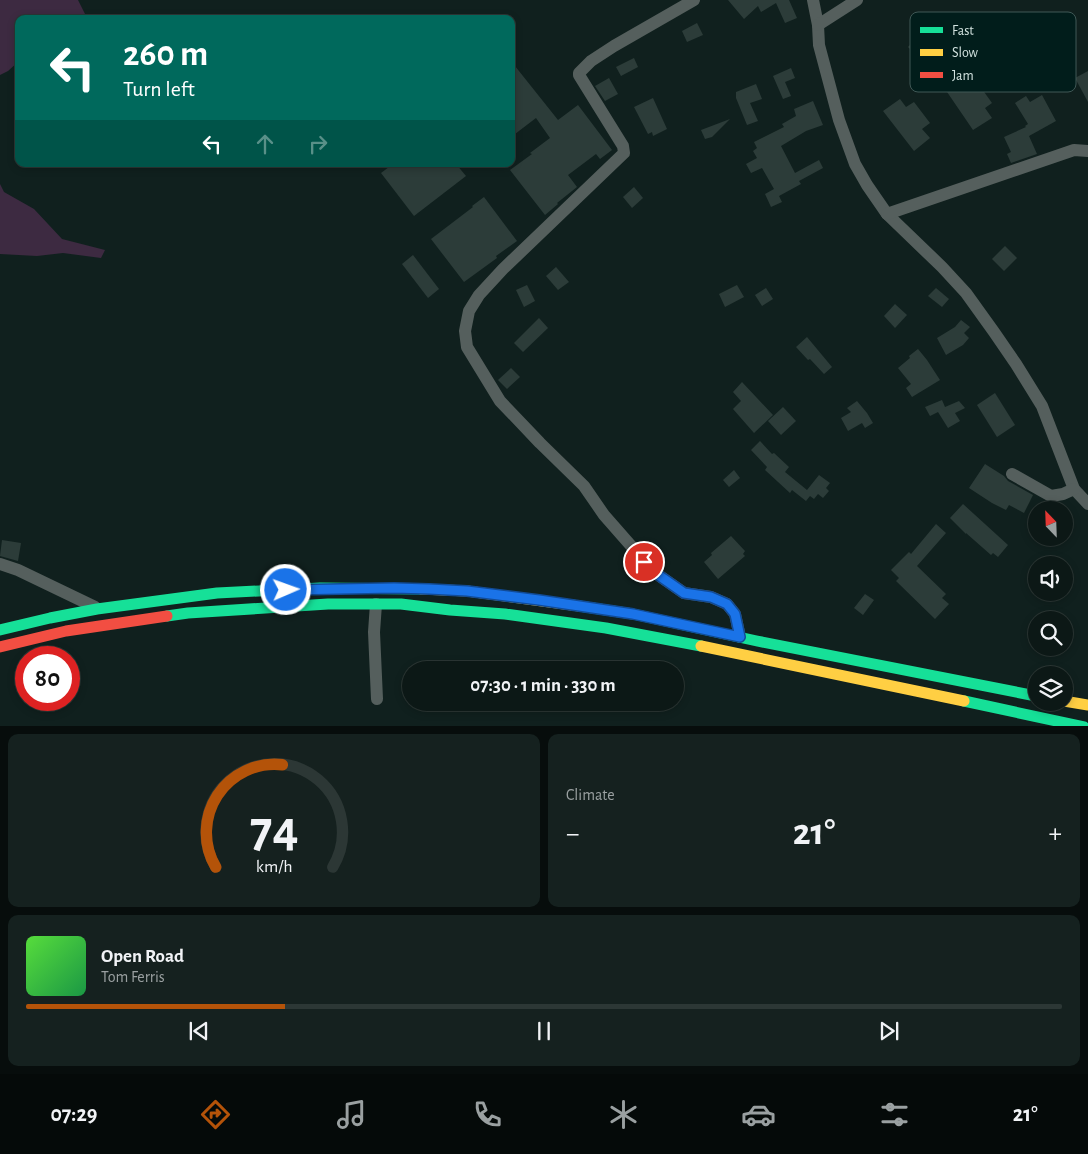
<!DOCTYPE html>
<html lang="en">
<head>
<meta charset="utf-8">
<style>
  body { margin:0; font-family:"Alegreya Sans",sans-serif; background:#15211f; color:#f1f3f6; height:100vh; display:flex; flex-direction:column; font-size:19px; white-space:nowrap }
  * { box-sizing:border-box; margin:0 }
  p { font-size:16px; color:#9aa0a1 }
  .icon { flex:none; width:28px; height:28px; fill:none; stroke:currentColor; stroke-width:2; stroke-linecap:round; stroke-linejoin:round }
  .map { position:relative; height:726px; overflow:hidden }
  .side { display:flex; flex-direction:column; gap:8px; padding:8px; background:#070d0c; flex:1 }
  .side>* { flex:none }
  .banner { position:absolute; left:15px; top:15px; width:500px; height:152px; border-radius:10px; box-shadow:0 2px 8px #0003,0 0 0 1px #2c3735; background:#00695c; color:#fff; overflow:hidden }
  .needle { width:32px; rotate:337deg }
  .buttons { position:absolute; left:1028px; top:501px; display:grid; gap:10px }
  .buttons a { display:grid; place-items:center; width:45px; height:45px; border-radius:50%; background:#0c1816; box-shadow:0 2px 8px #0003,0 0 0 1px #2c3735; font-size:25px }
  .speed { position:absolute; left:15px; top:646px; display:flex; gap:10px; font-size:25px; font-weight:700; text-align:center }
  .speed>* { display:grid; place-content:center; width:65px; height:65px; border-radius:50%; background:#0c1816; box-shadow:0 2px 8px #0003,0 0 0 1px #2c3735; line-height:1 }
  .speed .limit { border:8px solid #d22; background:#fff; color:#111 }
  .pin { position:absolute; display:grid; place-items:center; width:42px; height:42px; color:#fff; margin:-21px; border:2px solid #fff; border-radius:50%; box-shadow:0 1px 5px #0007 }
  .me { position:absolute; width:55px; margin:-28px; rotate:88deg; stroke-linejoin:round; filter:drop-shadow(0 0 4px #0008) }
  .turn { display:flex; align-items:center; gap:18px; height:105px; padding:0 25px; font-size:22px }
  .turn .icon { width:65px; height:65px; stroke-width:2.5 }
  .turn b { display:block; font-size:35px; line-height:42px }
  .lanes { display:flex; align-items:center; height:48px; padding:0 25px; background:#0003; justify-content:center; gap:25px; direction:ltr }
  .lanes .off { opacity:.35 }
  .big { font-size:38px; font-weight:700; line-height:1.1 }
  .side .widget { flex:1; display:flex; flex-direction:column; justify-content:center; gap:8px; min-width:0; padding:0 18px; border-radius:10px; background:#15211f }
  .side .dial { align-items:center; gap:0 }
  .dial svg { height:130px; overflow:visible; fill:none; stroke:#2c3735; stroke-width:7; stroke-linecap:round; text-anchor:middle }
  .dial text { fill:#f1f3f6; stroke:none }
  .song { display:flex; align-items:center; gap:15px }
  .cover { width:60px; height:60px; border-radius:8px; background:linear-gradient(135deg,hsl(110 70% 55%),hsl(140 70% 35%)) }
  .played { height:5px; border-radius:2px; background:linear-gradient(90deg,#b45309 25%,#2c3735 25%) }
  .keys { display:flex; justify-content:space-around; direction:ltr }
  .heat { display:flex; justify-content:space-between; align-items:center; font-size:28px; direction:ltr }
  .side .tiles { flex:1; display:grid; gap:8px; grid-template-columns:1fr 1fr }
  .widget:last-child { grid-column:span 2 }
  .trip { position:absolute; left:402px; top:661px; width:282px; height:50px; border-radius:25px; background:#0c1816; box-shadow:0 2px 8px #0003,0 0 0 1px #2c3735; font-weight:700; line-height:50px; text-align:center }
  .menu { display:flex; height:80px; justify-content:space-around; align-items:center; background:#050a09; color:#9aa0a1 }
  .menu .icon { width:35px; height:35px }
  .menu .current { color:#b45309 }
  .menu b { font-size:22px; color:#f1f3f6 }
  .map>svg:first-child { display:block }
</style>
</head>
<body>
<div class="map">
<svg width="1088" height="727" viewBox="0 0 1088 727">
  <rect width="100%" height="100%" fill="#10201e"/>
  <!-- green -->
  <g fill="#3d2a41">
    <path d="M0 0H78L87 18 19 19V61L8 71 0 75Z"/>
    <path d="M0 184 4 192 34 209 62 239 105 250 101 258 63 253 37 256 0 254Z"/>
  </g>
  <!-- building -->
  <g fill="#2c3c39">
    <path d="M728 0H789L797 18 785 23 776 3 761 12 758 6 744 19Z"/>
    <path d="M697 23 703 35 687 42 682 31Z"/>
    <path d="M925 30 933 39 939 33 957 52 952 57 961 65 958 68 970 86 977 82 992 103 985 108 992 118 973 130 945 89 949 87 908 47Z"/>
    <path d="M634 58 638 67 621 76 616 67Z"/>
    <path d="M511 61 558 120 578 105 612 150 600 159 596 154 568 175 577 187 557 203 558 204 545 215 510 170 532 154 530 153 550 138 536 118 515 134 511 129Z"/>
    <path d="M791 68 795 78 785 82 791 96 783 99 773 76Z"/>
    <path d="M1088 71V102L1075 78Z"/>
    <path d="M609 78 618 94 605 101 595 86Z"/>
    <path d="M756 84 762 99 750 103 758 121 747 125 736 98V92Z"/>
    <path d="M1042 95 1056 121 1029 136 1037 154 1011 163 1007 154 1011 152 1004 137 1026 127 1025 126 1028 124 1015 103 1026 96 1030 102Z"/>
    <path d="M653 98 667 129 653 136 652 132 648 134 634 107Z"/>
    <path d="M900 99 906 107 914 102 930 123 922 129 930 138 914 151 883 111Z"/>
    <path d="M813 101 823 125 806 131 781 146 795 173 819 160 823 168 799 181 801 184 779 196 782 202 771 207 765 194 774 189 762 168 751 173 746 164 757 158 753 151 757 148 754 142 784 127 782 124 796 116 794 109Z"/>
    <path d="M730 119 712 137 705 139 701 130Z"/>
    <path d="M393 164H456L466 176 414 216 381 173Z"/>
    <path d="M634 187 643 198 632 208 623 197Z"/>
    <path d="M484 197 517 241 496 256 497 258 464 282 431 239 473 207 472 206Z"/>
    <path d="M1005 246 1017 258 1004 271 992 259Z"/>
    <path d="M413 255 439 289 428 298 402 264Z"/>
    <path d="M556 267 569 282 558 290 546 276Z"/>
    <path d="M527 285 535 301 524 307 516 290Z"/>
    <path d="M737 285 744 297 725 307 719 294Z"/>
    <path d="M766 288 773 299 762 306 755 295Z"/>
    <path d="M936 288 949 299 942 307 928 296Z"/>
    <path d="M895 304 907 315 895 328 884 316Z"/>
    <path d="M539 318 548 328 523 352 514 343Z"/>
    <path d="M961 320 970 327 964 333 969 338 963 345 946 355 937 338 955 327Z"/>
    <path d="M807 337 832 367 824 374 810 359 808 360 796 347Z"/>
    <path d="M918 349 927 360 940 380 912 397 906 388 911 384 898 368 910 358 909 356Z"/>
    <path d="M511 368 520 377 507 389 498 380Z"/>
    <path d="M742 382 773 415 754 433 733 409 741 401 733 392Z"/>
    <path d="M995 393 1015 425 997 437 977 405Z"/>
    <path d="M942 400 945 407 959 401 965 408 955 413 960 421 948 428 938 412 930 416 925 407Z"/>
    <path d="M857 401 867 413 873 423 865 428 862 423 848 431 841 418 851 412 847 408Z"/>
    <path d="M783 407 796 421 781 435 768 421Z"/>
    <path d="M760 441 772 454 774 453 789 467 785 472 807 490 819 475 830 483 826 488 829 491 823 498 818 494 814 499 810 496 806 501 792 490 790 493 765 470 767 467 751 450Z"/>
    <path d="M985 464 1004 476 1008 481 1033 495 1024 513 1009 505 1006 510 992 503 969 488Z"/>
    <path d="M734 470 740 478 729 487 723 480Z"/>
    <path d="M963 504 1008 545 998 557 993 553 991 555 966 533V534L950 518Z"/>
    <path d="M936 524 946 533 917 566 946 594 942 598 949 604 935 619 896 581 899 578 891 570 909 552 911 554Z"/>
    <path d="M731 536 745 551 743 554 745 556 718 579 704 562 712 555 711 553Z"/>
    <path d="M2 540 21 543 18 561 0 556Z"/>
    <path d="M865 594 874 600 863 615 854 608Z"/>
  </g>
  <g fill="none" stroke-linecap="round" stroke-linejoin="round">
    <!-- street -->
    <g stroke="#555f5d" stroke-width="12">
      <path d="M694 0 614 46 591 61 579 73V75L623 146 624 153 503 269 479 295 469 311 465 331 467 347 500 401 540 443 584 486 604 515 654 572 684 593 711 597 727 604 735 614 740 637"/>
      <path d="M813 0 818 25 819 45 839 120 855 164 867 185 887 214 942 267 966 293 994 332 1016 364 1042 406 1074 489 1088 504"/>
      <path d="M818 25 857 0"/>
      <path d="M887 214 1074 150 1088 151"/>
      <path d="M1012 474 1051 496 1063 494 1074 489"/>
      <path d="M0 564 18 570 95 607"/>
      <path d="M376 604 374 632 377 699"/>
    </g>
    <!-- fast -->
    <g stroke="#16e098" stroke-width="11">
      <path d="M579 606 633 614 757 641 1036 696"/>
      <path d="M167 616 188 613 328 604H401L450 610 505 614 606 628 701 646"/>
      <path d="M0 630 50 618 97 609 217 593 320 588 421 589"/>
      <path d="M964 701 1084 727"/>
    </g>
    <!-- slow -->
    <g stroke="#ffcf43" stroke-width="11">
      <path d="M421 589 467 591 579 606"/>
      <path d="M701 646 964 701"/>
      <path d="M1064 701 1088 705"/>
    </g>
    <!-- jam -->
    <path stroke="#f24e42" stroke-width="11" d="M0 647 66 631 167 616"/>
  </g>
  <g fill="none" stroke-linecap="round" stroke-linejoin="round">
    <!-- route casing -->
    <g stroke="#114b97" stroke-width="12">
      <path id="route" d="M286 590 394 588 429 589 467 591 539 600 633 614 740 637 735 614 727 604 711 597 684 593 654 572 644 562"/>
    </g>
    <!-- route -->
    <use href="#route" stroke="#1a73e8" stroke-width="9"/>
  </g>
  <!-- legend -->
  <rect x="910" y="12" width="166" height="80" rx="8" fill="#011d1b" stroke="#405856" stroke-width="1"/>
  <rect x="920" y="27" width="23" height="6" fill="#16e098"/>
  <rect x="920" y="49" width="23" height="7" fill="#ffcf43"/>
  <rect x="920" y="72" width="23" height="6" fill="#f24e42"/>
  <g font-size="14" fill="#d2e2df">
    <text x="952" y="35">Fast</text>
    <text x="952" y="57">Slow</text>
    <text x="952" y="80">Jam</text>
  </g>
</svg>
<div class="buttons">
<a><svg class="needle" viewBox="-14 -14 28 28"><path d="M0-13l5 13h-10z" fill="#e53935"/><path d="M0 13l5-13h-10z" fill="#9aa0a1"/></svg></a>
<a><svg class="icon" aria-label="sound" viewBox="0 0 24 24"><path d="M4 9h4l5-4v14l-5-4H4zM17 9q2 3 0 6"/></svg></a>
<a><svg class="icon" aria-label="search" viewBox="0 0 24 24"><circle cx="10" cy="10" r="6"/><path d="M15 15l6 6"/></svg></a>
<a><svg class="icon" aria-label="layers" viewBox="0 0 24 24"><path d="M12 4l9 5-9 5-9-5zM3 14l9 5 9-5"/></svg></a>
</div>
<div class="speed"><div class="limit">80</div></div>
<div class="pin" style="left:644px;top:562px;background:#d93025"><svg class="icon" aria-label="arrive" viewBox="0 0 24 24"><path d="M6 21V4h12l-3 4 3 4H6"/></svg></div>
<svg class="me" style="left:286px;top:590px" viewBox="-20 -20 40 40"><circle r="17" fill="#1a73e8" stroke="#fff" stroke-width="3"/><path d="M0-11L8 9 0 5-8 9z" fill="#fff"/></svg>
<div class="trip">07:30 · 1 min · 330 m</div>
<div class="banner">
<div class="turn"><svg class="icon" aria-label="left" viewBox="0 0 24 24"><path d="M17 20v-9H6M10 6l-5 5 5 5"/></svg><div><b>260 m</b>Turn left</div></div>
<div class="lanes"><svg class="icon" aria-label="left" viewBox="0 0 24 24"><path d="M17 20v-9H6M10 6l-5 5 5 5"/></svg><svg class="icon off" aria-label="ahead" viewBox="0 0 24 24"><path d="M12 20V5M6 11l6-6 6 6"/></svg><svg class="icon off" aria-label="right" viewBox="0 0 24 24"><path d="M7 20v-9h11M14 6l5 5-5 5"/></svg></div>
</div>
</div>
<section class="side">
<div class="tiles">
<div class="widget dial"><svg viewBox="0 0 100 80">
<path d="M14 69A42 42 0 1 1 86 69"/>
<path d="M14 69A42 42 0 0 1 55 6" stroke="#b45309"/>
<text x="50" y="56" font-size="32" font-weight="700">74</text>
<text x="50" y="72" font-size="11">km/h</text>
</svg></div>
<div class="widget"><p>Climate</p>
<div class="heat"><a>−</a><b class="big">21°</b><a>+</a></div>
</div>
<div class="widget">
<div class="song"><i class="cover"></i><div><b>Open Road</b><p>Tom Ferris</p></div></div>
<div class="played"></div>
<div class="keys"><svg class="icon" aria-label="previous" viewBox="0 0 24 24"><path d="M18 5L8 12l10 7zM5 5v14"/></svg><svg class="icon" aria-label="pause" viewBox="0 0 24 24"><path d="M8 5v14M16 5v14"/></svg><svg class="icon" aria-label="next" viewBox="0 0 24 24"><path d="M6 5l10 7-10 7zM19 5v14"/></svg></div>
</div>
</div>
</section>
<nav class="menu">
<b>07:29</b>
<svg class="icon current" aria-label="directions" viewBox="0 0 24 24"><path d="M12 3l9 9-9 9-9-9zM9 14v-3h6M13 9l2 2-2 2"/></svg>
<svg class="icon" aria-label="music" viewBox="0 0 24 24"><path d="M9 18V5l10-2v13"/><circle cx="6" cy="18" r="3"/><circle cx="16" cy="16" r="3"/></svg>
<svg class="icon" aria-label="phone" viewBox="0 0 24 24"><path d="M5 4h4l2 5-3 2q2 4 5 5l2-3 5 2v4C11 20 4 13 5 4z"/></svg>
<svg class="icon" aria-label="climate" viewBox="0 0 24 24"><path d="M12 3v18M4 7l16 10M4 17L20 7"/></svg>
<svg class="icon" aria-label="car" viewBox="0 0 24 24"><path d="M5 17H2v-5l4-1 3-4h7l3 4 3 1v5h-3M9 17h6M6 11h13"/><circle cx="7" cy="17" r="2"/><circle cx="17" cy="17" r="2"/></svg>
<svg class="icon" aria-label="filters" viewBox="0 0 24 24"><path d="M4 7h16M4 17h16"/><circle cx="9" cy="7" r="2"/><circle cx="15" cy="17" r="2"/></svg>
<b>21°</b>
</nav>
</body>
</html>
